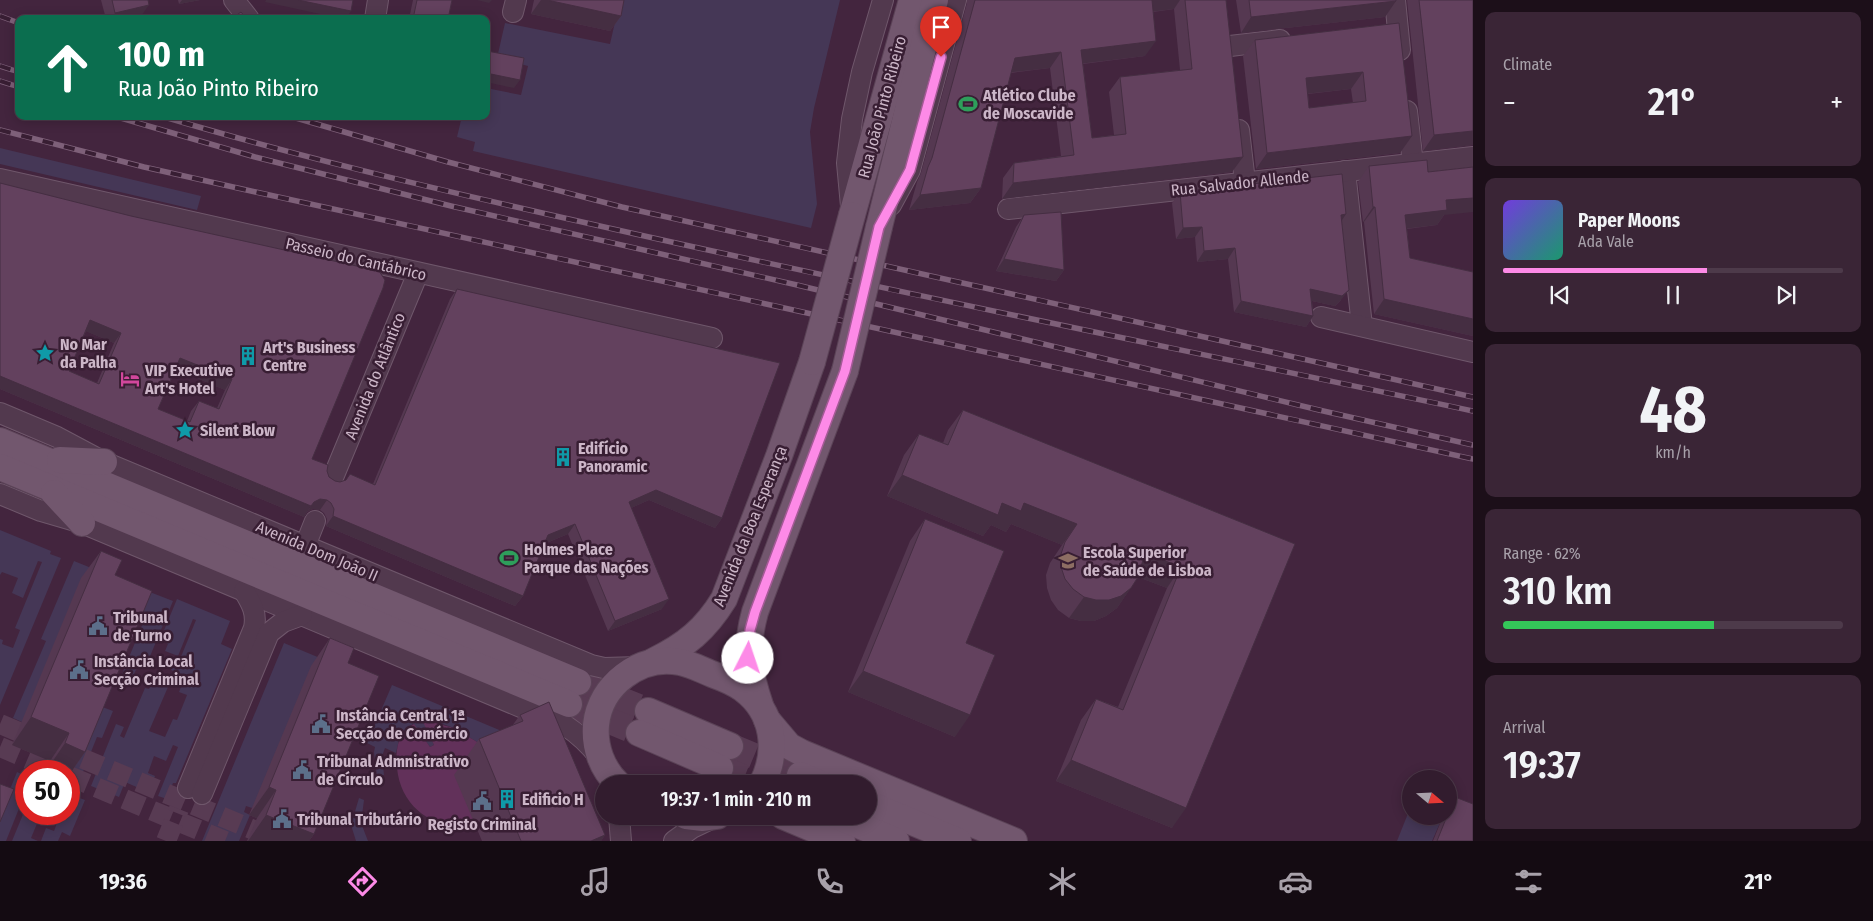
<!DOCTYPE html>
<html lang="en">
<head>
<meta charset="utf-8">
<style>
  body { margin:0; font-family:"Fira Sans Condensed",sans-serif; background:#3a2536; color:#f1f3f6; height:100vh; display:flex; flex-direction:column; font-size:19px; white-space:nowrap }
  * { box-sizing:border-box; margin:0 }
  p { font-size:16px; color:#a8a1aa }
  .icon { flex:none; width:28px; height:28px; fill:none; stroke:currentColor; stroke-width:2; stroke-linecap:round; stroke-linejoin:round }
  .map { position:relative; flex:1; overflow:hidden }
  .panel { display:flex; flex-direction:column; gap:12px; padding:12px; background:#1c0f19; width:400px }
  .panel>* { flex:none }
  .banner { position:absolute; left:15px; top:15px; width:475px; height:105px; border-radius:10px; box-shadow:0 2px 12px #0003,0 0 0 1px #4d3a4a; background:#0b6e4f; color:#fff; overflow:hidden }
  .needle { width:32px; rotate:109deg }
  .buttons { position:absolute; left:1402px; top:770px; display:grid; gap:10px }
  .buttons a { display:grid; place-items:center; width:55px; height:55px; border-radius:50%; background:#321c2e; box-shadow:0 2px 12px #0003,0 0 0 1px #4d3a4a; font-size:25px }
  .speed { position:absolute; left:15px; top:760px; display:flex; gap:10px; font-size:25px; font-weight:700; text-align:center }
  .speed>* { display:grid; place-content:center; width:65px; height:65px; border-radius:50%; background:#321c2e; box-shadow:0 2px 12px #0003,0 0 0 1px #4d3a4a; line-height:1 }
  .speed .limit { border:8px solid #d22; background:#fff; color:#111 }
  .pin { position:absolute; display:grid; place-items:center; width:42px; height:42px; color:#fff; margin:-51px -21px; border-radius:50% 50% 50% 0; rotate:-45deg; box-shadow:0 0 5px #0007 }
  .pin .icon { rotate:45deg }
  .me { position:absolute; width:55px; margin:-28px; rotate:4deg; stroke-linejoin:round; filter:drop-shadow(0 0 4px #0008) }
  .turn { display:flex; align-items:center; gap:18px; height:105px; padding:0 20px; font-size:22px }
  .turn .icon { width:65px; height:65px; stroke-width:2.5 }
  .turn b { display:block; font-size:35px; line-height:42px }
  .big { font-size:38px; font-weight:600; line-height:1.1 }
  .panel .tile { flex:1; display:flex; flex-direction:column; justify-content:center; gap:8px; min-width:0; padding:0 18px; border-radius:10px; background:#3a2536 }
  .panel .dial { align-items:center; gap:0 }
  .dial b { font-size:65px; line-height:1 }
  .song { display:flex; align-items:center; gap:15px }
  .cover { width:60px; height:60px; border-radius:8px; background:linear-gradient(135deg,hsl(260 70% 55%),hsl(160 70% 35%)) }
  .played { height:5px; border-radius:2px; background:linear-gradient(90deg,#fd8ae7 60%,#4d3a4a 60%) }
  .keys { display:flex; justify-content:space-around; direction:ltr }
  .heat { display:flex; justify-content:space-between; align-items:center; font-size:28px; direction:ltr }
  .charge { height:8px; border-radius:4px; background:linear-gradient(90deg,#34c759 62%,#4d3a4a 0) }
  .trip { position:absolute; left:595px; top:775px; width:282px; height:50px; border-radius:25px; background:#321c2e; box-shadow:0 2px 12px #0003,0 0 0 1px #4d3a4a; font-weight:600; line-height:50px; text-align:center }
  .menu { display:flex; height:80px; justify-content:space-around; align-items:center; background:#140b12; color:#a8a1aa }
  .menu .icon { width:35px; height:35px }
  .menu .current { color:#fd8ae7 }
  .menu b { font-size:22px; color:#f1f3f6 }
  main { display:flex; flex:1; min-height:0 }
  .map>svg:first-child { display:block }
</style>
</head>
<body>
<main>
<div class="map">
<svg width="1473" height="841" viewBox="0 0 1473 841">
  <rect width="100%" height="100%" fill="#43253e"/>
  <!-- green -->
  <g fill="#453756">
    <path d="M620 0H840L814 108 810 132 817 204 811 228 473 151 475 142 457 137 462 116H486V88L521 95 528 66 497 58 505 23 610 44Z"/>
    <path d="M0 148 201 196 197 210 0 164Z"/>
    <path d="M0 530 51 551 50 554 61 558 0 705V639L3 640 2 644 13 648 20 630 15 628 42 562 38 561 23 598 12 593 18 578 2 572 0 575Z"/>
    <path d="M74 561 121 580 22 722 13 718 46 641 41 639Z"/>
    <path d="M124 582 173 601 146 666 139 663 131 681 121 677 143 623 120 613Z"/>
    <path d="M177 599 230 621 221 644 232 649 176 783H173L167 799 158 796 178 747 173 745 166 761 154 756 148 773 155 776 148 792 125 782 119 797 91 786 116 724 124 727 120 736 124 738 145 688 149 689 157 671 165 674 160 684 168 687 149 731 165 737 173 719 177 720 187 695 179 692 185 676 171 670 174 662 178 664 196 620 193 619 178 656 165 651 168 644 160 640Z"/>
    <path d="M284 643 363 676 252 808 246 806 244 812 250 815 239 841H202Z"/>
    <path d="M392 685 521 739 477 742 454 728 434 721 424 722 434 745 430 747 413 724 409 727 410 737 399 740 396 753 385 748 382 756 384 775 377 776 374 752 375 747 367 743Z"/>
    <path d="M97 705 113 711 102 738 97 737 78 784 69 780V773Z"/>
    <path d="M17 772 26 776V791L6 841H0V814Z"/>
    <path d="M69 794 85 800 70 836 62 832 58 841H41L46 828 54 831 60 815 57 814H69Z"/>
    <path d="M359 798 364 800 361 823 368 841H356L351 825Z"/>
    <path d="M1411 806V816H1443L1432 841H1397Z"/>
    <path d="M26 807V814H41L31 838 38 841H12Z"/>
  </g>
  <!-- water -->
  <path fill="#62315a" d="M427 721 454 728 477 742 475 824C436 832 401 809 397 768 396 757 396 745 402 735L406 739 410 737 406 729 414 724 430 747 434 745 423 722Z"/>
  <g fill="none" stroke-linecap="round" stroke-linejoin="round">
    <!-- minor-tunnel -->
    <g stroke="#583b53" stroke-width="20" stroke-dasharray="20 10" stroke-linecap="butt">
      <path d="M0 724 280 841"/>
      <path d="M0 747 57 771"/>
      <path d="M69 776 225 841"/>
      <path d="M166 841 179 809"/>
    </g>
    <!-- major-tunnel -->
    <g stroke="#583b53" stroke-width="26" stroke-dasharray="26 13" stroke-linecap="butt">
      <path d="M578 682 648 711"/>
      <path d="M569 704 639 733"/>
      <path d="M730 746 800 775"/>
      <path d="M720 768 759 784"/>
    </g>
    <!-- minor casing -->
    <g stroke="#6f576b" stroke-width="22">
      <g id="minor">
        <path d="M234 0 249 19"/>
        <path d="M1395 0 1400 50"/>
        <path d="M513 12 516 0"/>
        <path d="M375 19 378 0"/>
        <path d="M1230 46 1280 40"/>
        <path d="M1407 111 1413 164"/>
        <path d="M1239 130 1245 182"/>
        <path d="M1345 171 1362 326"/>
        <path d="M0 179 712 338"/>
        <path d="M891 205 910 170 956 0"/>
        <path d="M851 206 847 163 852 119 862 72 883 0"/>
        <path d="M1008 209 1473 157"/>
        <path d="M1321 317 1473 352"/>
        <path d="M0 413 57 437 104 462 591 665 604 668 639 667"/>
        <path d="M332 480 418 273"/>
        <path d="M0 494 41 511 82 523 566 726C580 735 590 745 601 759"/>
        <path d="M305 546 315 521"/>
        <path d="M188 788 254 628C257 613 252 604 244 591"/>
        <path d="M202 794 269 633 283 622 302 615"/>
        <path d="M619 816 621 841"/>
        <path d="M674 841 692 828 713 818"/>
      </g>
    </g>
    <!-- major casing -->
    <g stroke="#5b4357" stroke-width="28">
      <g id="major">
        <path d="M852 215 912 0"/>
        <path d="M879 227 935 0"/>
        <path d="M0 441 578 682"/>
        <path d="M60 460 104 462"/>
        <path d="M0 467 569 704"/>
        <path d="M54 493 82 523"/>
        <path d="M654 661C686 645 705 630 724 599L779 456 812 362"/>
        <path d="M760 705C748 669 745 649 755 612L845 371"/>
        <path d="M648 711 730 746"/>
        <path d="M767 720 789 746 802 753 1014 841"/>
        <path d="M639 733 720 768"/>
        <path d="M800 775 821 784"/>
        <path d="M618 784C602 769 594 747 596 725 600 685 640 654 680 662 691 664 702 670 712 674 723 678 734 682 743 689 774 712 779 751 762 784"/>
        <path d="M869 804 958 841"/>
        <path d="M686 816 703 818 717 816"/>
        <path d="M783 816 842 841"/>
        <path d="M837 816 896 841"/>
      </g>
    </g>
    <!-- minor -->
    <use href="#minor" stroke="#52394e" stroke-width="20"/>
    <!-- major -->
    <use href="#major" stroke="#72576e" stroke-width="26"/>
    <!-- rail casing -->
    <g stroke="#7e6079" stroke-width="5.5">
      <g id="rail">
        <path d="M0 16 19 23"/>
        <path d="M0 66 19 72"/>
        <path d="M0 81 19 87"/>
        <path d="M114 116 255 157 451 206 797 285 1319 410 1473 445"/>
        <path d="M161 116C319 163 479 199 640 235 917 297 1195 352 1473 411"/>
        <path d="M289 116 448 162 622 207 1473 397"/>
        <path d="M0 130 144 167 251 191 1473 459"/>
      </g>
    </g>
    <!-- rail -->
    <use href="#rail" stroke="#381e33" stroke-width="4" stroke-dasharray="11" stroke-linecap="butt"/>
    <!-- major-bridge casing -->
    <g stroke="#5b4357" stroke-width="28" stroke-linecap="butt">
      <g id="major-bridge">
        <path d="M812 362 852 215"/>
        <path d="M845 371 879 227"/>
      </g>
    </g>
    <!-- major-bridge -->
    <use href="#major-bridge" stroke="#72576e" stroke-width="26"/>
  </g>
  <!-- wall -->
  <g fill="#553851" fill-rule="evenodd">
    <path d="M101 0H148L141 16 131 19H106Z"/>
    <path d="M178 0H200L179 4Z"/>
    <path d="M413 0H452L448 19H409Z"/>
    <path d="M534 0H624L621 16 610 31 531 14Z"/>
    <path d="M967 0H1226L1232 172 1002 199 1003 178 1014 163 1061 156 1050 68 1011 73 981 188 970 203 909 210 917 182 921 173 967 3ZM1174 9 1180 70 1120 77 1109 92 1114 135 1092 138 1083 64 1145 56 1153 12Z"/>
    <path d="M1236 0H1396L1385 17 1241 33Z"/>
    <path d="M1407 0H1473V145L1423 151Z"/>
    <path d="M1399 23 1400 153 1256 169 1243 56 1255 40ZM1351 89 1353 103 1309 108 1308 94Z"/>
    <path d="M1369 166 1428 172 1444 215 1437 225 1407 229 1410 258 1473 272V336L1374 314 1364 222H1363L1358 182Z"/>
    <path d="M1180 192 1342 221 1341 300 1335 306 1312 301 1313 316 1306 327 1234 312 1228 259 1197 262 1195 237 1176 239 1172 203Z"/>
    <path d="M1024 215 1064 270 1056 281 996 271 1016 227Z"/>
    <path d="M131 216 312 459 327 471 329 477 335 481 373 484 450 299 457 289 722 518 715 528 649 500 631 508 662 609 608 631 568 534 544 544 523 596 515 606 326 526 327 519 324 513 320 510 313 509 307 512 304 517 0 389ZM86 331 114 343 97 383 69 371ZM176 369 225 390 217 408 199 401 191 411 187 421 158 409Z"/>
    <path d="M963 410 1295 544 1172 828 1056 781 1081 720 1096 699 1118 707 1167 588 1138 577 1117 608 1106 616 1094 621H1081L1069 618 1058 610 1051 600 1047 588 1046 575 1050 563 1062 545 1011 524 1006 532 991 525 983 536 887 496 904 455 919 434 943 443 948 430Z"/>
    <path d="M925 519 955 737 848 692 910 541Z"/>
    <path d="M101 551 115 575 85 752 69 775V771H46L50 761 12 745 81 578Z"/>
    <path d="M330 638 348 663 314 834 309 841H247L257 818 249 815 311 666Z"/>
    <path d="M520 715 605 835 601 841H482L454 775 479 739 512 726Z"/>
    <path d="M1455 797 1473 841H1433L1443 816H1449V806Z"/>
  </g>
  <!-- shaded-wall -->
  <g fill="#452e42">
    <path d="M182 0H200L179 4Z"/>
    <path d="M266 0H298L351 11 346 19H343L265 2Z"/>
    <path d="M477 0H492L489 3Z"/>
    <path d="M541 0H547L621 16 610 31 531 14Z"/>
    <path d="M1150 0H1180L1174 9 1141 13Z"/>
    <path d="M1396 1 1385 17 1241 33 1251 17Z"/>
    <path d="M149 5 141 16 131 19H111L115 13Z"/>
    <path d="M1156 41 1145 56 1070 65 1081 50Z"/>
    <path d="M1061 52 1050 68 1004 73 1015 58Z"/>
    <path d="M1363 72 1351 89 1295 95 1306 78Z"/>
    <path d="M486 73 520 80 514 88 486 82Z"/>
    <path d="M1473 131V145L1423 151 1434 135Z"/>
    <path d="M1412 136 1400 153 1256 169 1267 153Z"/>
    <path d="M1243 157 1232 172 1002 199 1013 183Z"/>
    <path d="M981 188 970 203 909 210 920 195Z"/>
    <path d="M1473 198V212L1444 215 1437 225 1394 230 1405 215 1446 200Z"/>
    <path d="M1373 207H1375L1364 222H1363Z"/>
    <path d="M1346 214 1339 225 1341 215Z"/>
    <path d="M1202 227 1195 237 1176 239 1183 228Z"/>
    <path d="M1235 248 1228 259 1197 262 1204 251Z"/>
    <path d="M1004 259 1064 270 1056 281 996 271Z"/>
    <path d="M1310 289 1349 290 1341 300 1335 306 1303 299Z"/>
    <path d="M1384 299 1473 319V336L1374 314Z"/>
    <path d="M1241 301 1313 316 1306 327 1234 312Z"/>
    <path d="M90 320 121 333 114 343 83 330Z"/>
    <path d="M180 358 232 379 225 390 173 368Z"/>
    <path d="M0 376 311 506 304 517 0 389Z"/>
    <path d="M902 475 1002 503H1024L1077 524 1062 545 1011 524 1006 532 991 525 983 536 887 496Z"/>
    <path d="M656 490 722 518 715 528 649 500 622 512 629 502Z"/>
    <path d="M320 499 327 500 320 510 313 509 307 512 314 502Z"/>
    <path d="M333 516 523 596 515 606 326 526Z"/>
    <path d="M575 524 568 534 541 545 548 535Z"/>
    <path d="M1145 553 1181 567 1167 588 1130 574Z"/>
    <path d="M1131 588 1117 608 1106 616 1094 621H1081L1069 618 1084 597Z"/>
    <path d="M669 599 662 609 608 631 615 621Z"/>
    <path d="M863 671 970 715 955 737 848 692Z"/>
    <path d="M31 717 69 733 50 761 12 745Z"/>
    <path d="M65 743 85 752 69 775V771H46Z"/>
    <path d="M1071 760 1186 808 1172 828 1056 781Z"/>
    <path d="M269 787 276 790 257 818 249 815Z"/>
    <path d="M266 815 314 834 309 841H248Z"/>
    <path d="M605 835 601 841H591Z"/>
  </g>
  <!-- building -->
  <g fill="#63415e" stroke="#452e42" fill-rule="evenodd">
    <path d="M112 0H148L149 5 115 13Z"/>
    <path d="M298 0H353L351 11Z"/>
    <path d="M417 0H452L448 19H413Z"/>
    <path d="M547 0H624L621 16Z"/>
    <path d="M975 0H1152L1156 41 1081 50 1092 138 1126 134 1120 77 1192 69 1185 0H1226L1243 157 1013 183 1014 163 1074 155 1061 52 1015 58 981 188 920 195 928 167 932 158Z"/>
    <path d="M1249 0H1396V1L1251 17Z"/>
    <path d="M1419 0H1473V131L1434 135Z"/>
    <path d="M241 12 247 19H231Z"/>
    <path d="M1399 23 1412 136 1267 153 1255 40ZM1363 72 1366 101 1309 108 1306 78Z"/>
    <path d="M487 51 524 58 520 80 486 73Z"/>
    <path d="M1427 160 1428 172 1473 167V198L1446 200 1447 210 1405 215 1410 258 1473 272V319L1384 299 1375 207H1373L1369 166Z"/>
    <path d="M1342 174 1346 214 1341 215 1349 290 1342 296 1310 289 1313 316 1241 301 1235 248 1204 251 1202 227 1183 228 1180 192Z"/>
    <path d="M0 183 131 216 379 271 385 280 383 288 312 459 328 465 327 471 329 477 335 481 340 482 346 480 350 474 375 485 457 289 780 363 722 518 656 490 629 502 669 599 615 621 575 524 548 535 523 596 333 516 334 509 331 503 327 500 320 499 314 502 311 506 0 376ZM90 320 121 333 99 384 69 371ZM180 358 232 379 219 409 199 401 190 422 158 409Z"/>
    <path d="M1061 212 1064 270 1004 259 1024 215Z"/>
    <path d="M963 410 1295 544 1186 808 1071 760 1096 699 1123 710 1181 567 1145 553 1138 577 1131 588 1121 596 1109 600H1096L1084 597 1073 589 1065 579 1061 567V554L1065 542 1077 524 1024 503 1021 511 1002 503 998 515 902 475 919 434 948 445Z"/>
    <path d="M925 519 1004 551 966 643 995 655 970 715 863 671Z"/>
    <path d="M101 551 122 560 115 575 152 591 85 752 65 743 69 733 31 717Z"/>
    <path d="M330 638 354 648 348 663 379 676 314 834 266 815 276 790 269 787Z"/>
    <path d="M549 702 605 835 591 841H521L479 739 523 721 520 715Z"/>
    <path d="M0 784 14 789 0 822Z"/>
    <path d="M1455 797 1473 804V841H1437L1447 816H1449V812Z"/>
  </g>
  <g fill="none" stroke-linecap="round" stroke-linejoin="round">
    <!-- route casing -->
    <g stroke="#a45a96" stroke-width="12">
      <path id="route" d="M748 658 750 630 755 612 845 371 879 227 910 170 941 57"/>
    </g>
    <!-- route -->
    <use href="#route" stroke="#fd8ae7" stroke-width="9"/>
  </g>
  <!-- icons -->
  <defs>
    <g id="stadium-bare" transform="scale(1.5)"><path d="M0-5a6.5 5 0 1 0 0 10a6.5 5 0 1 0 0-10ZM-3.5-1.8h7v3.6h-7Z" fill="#2e9e5b" stroke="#381e33" stroke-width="2.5" paint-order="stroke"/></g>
    <g id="sight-bare" transform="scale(1.5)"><path d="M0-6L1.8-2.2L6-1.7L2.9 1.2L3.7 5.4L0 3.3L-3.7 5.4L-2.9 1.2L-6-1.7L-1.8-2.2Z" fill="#0f9aa8" stroke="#381e33" stroke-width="2.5" paint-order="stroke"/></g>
    <g id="building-bare" transform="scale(1.5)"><path d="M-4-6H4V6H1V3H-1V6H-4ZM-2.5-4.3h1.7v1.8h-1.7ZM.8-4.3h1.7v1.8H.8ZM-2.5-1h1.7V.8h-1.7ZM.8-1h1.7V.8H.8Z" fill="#0f9aa8" stroke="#381e33" stroke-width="2.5" paint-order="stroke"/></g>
    <g id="hotel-bare" transform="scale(1.5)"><path d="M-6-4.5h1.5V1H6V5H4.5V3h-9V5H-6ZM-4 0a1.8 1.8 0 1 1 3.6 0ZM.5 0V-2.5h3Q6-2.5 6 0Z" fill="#d1479c" stroke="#381e33" stroke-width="2.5" paint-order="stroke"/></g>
    <g id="university-bare" transform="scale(1.5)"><path d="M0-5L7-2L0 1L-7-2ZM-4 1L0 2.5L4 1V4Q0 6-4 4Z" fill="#8d6e63" stroke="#381e33" stroke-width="2.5" paint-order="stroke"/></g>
    <g id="civic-bare" transform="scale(1.5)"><path d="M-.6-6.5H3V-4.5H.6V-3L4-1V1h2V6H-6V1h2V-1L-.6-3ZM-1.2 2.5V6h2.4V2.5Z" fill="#5c6f8a" stroke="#381e33" stroke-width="2.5" paint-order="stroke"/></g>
  </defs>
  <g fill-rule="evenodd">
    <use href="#stadium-bare" x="968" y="104"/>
    <use href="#sight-bare" x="45" y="353"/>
    <use href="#building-bare" x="248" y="356"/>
    <use href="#hotel-bare" x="130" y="379"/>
    <use href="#sight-bare" x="185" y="430"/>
    <use href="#building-bare" x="563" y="457"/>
    <use href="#stadium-bare" x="509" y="558"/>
    <use href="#university-bare" x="1068" y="561"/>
    <use href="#civic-bare" x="98" y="626"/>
    <use href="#civic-bare" x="79" y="670"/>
    <use href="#civic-bare" x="321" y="724"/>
    <use href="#civic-bare" x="302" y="770"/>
    <use href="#building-bare" x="507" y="799"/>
    <use href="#civic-bare" x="482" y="801"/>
    <use href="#civic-bare" x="282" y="819"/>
  </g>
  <g text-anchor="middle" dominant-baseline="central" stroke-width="5" stroke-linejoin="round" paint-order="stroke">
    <!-- poi labels -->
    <g font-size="16" font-weight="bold" fill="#ccb6c8" stroke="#381e33" text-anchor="start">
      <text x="983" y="95">Atlético Clube<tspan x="983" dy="18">de Moscavide</tspan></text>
      <text x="60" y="344">No Mar<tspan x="60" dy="18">da Palha</tspan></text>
      <text x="263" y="347">Art's Business<tspan x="263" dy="18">Centre</tspan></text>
      <text x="145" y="370">VIP Executive<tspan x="145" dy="18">Art's Hotel</tspan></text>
      <text x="200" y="430">Silent Blow</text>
      <text x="578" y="448">Edifício<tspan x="578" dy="18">Panoramic</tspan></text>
      <text x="524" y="549">Holmes Place<tspan x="524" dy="18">Parque das Nações</tspan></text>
      <text x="1083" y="552">Escola Superior<tspan x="1083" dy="18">de Saúde de Lisboa</tspan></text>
      <text x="113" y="617">Tribunal<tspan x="113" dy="18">de Turno</tspan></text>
      <text x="94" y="661">Instância Local<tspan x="94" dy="18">Secção Criminal</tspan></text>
      <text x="336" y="715">Instância Central 1ª<tspan x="336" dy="18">Secção de Comércio</tspan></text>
      <text x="317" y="761">Tribunal Admnistrativo<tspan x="317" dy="18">de Círculo</tspan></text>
      <text x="522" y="799">Edificio H</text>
      <text x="297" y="819">Tribunal Tributário</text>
      <text x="482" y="824" text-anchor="middle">Registo Criminal</text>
    </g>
    <!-- street labels -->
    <g font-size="16" fill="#ccb6c8" stroke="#381e33">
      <text transform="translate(882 107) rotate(-75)">Rua João Pinto Ribeiro</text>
      <text transform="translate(1240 183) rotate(-6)">Rua Salvador Allende</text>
      <text transform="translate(356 259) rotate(13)">Passeio do Cantábrico</text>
      <text transform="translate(375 376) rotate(-68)">Avenida do Atlântico</text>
      <text transform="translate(750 526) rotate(-68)">Avenida da Boa Esperança</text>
      <text transform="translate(317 551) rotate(23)">Avenida Dom João II</text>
    </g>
  </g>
</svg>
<div class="buttons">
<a><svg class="needle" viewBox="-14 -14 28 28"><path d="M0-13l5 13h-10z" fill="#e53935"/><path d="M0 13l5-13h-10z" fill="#a8a1aa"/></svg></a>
</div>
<div class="speed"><div class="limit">50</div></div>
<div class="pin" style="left:941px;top:57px;background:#d93025"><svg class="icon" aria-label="arrive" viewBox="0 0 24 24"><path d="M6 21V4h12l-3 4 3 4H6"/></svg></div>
<svg class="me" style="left:748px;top:658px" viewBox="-20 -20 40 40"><circle r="19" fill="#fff"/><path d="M0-13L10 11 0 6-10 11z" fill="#fd8ae7"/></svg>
<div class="trip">19:37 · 1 min · 210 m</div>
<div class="banner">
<div class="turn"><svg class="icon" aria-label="ahead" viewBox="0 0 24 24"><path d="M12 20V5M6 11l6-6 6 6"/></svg><div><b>100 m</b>Rua João Pinto Ribeiro</div></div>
</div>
</div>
<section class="panel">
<div class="tile"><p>Climate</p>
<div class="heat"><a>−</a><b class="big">21°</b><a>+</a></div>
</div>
<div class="tile">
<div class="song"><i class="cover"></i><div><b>Paper Moons</b><p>Ada Vale</p></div></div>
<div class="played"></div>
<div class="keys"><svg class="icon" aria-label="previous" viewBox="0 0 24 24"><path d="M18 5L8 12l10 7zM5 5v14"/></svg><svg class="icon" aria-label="pause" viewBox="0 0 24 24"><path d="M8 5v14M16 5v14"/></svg><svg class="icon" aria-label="next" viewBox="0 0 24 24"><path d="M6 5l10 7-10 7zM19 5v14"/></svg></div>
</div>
<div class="tile dial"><b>48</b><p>km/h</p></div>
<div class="tile"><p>Range · 62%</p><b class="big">310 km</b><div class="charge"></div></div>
<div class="tile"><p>Arrival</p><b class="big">19:37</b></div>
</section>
</main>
<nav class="menu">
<b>19:36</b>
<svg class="icon current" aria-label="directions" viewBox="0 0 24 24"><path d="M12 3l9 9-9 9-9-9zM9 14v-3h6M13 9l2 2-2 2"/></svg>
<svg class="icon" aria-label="music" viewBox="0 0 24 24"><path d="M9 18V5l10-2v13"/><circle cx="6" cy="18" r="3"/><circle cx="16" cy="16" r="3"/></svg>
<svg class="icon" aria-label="phone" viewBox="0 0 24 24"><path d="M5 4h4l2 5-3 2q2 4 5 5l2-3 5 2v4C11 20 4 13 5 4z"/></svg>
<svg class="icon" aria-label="climate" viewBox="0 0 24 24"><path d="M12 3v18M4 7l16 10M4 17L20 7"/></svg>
<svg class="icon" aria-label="car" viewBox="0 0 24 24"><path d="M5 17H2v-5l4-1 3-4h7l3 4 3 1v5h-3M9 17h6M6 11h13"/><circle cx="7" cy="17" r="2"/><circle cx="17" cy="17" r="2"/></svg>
<svg class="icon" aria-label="filters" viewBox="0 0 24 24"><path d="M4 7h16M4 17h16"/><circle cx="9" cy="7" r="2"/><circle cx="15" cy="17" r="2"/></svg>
<b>21°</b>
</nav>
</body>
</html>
